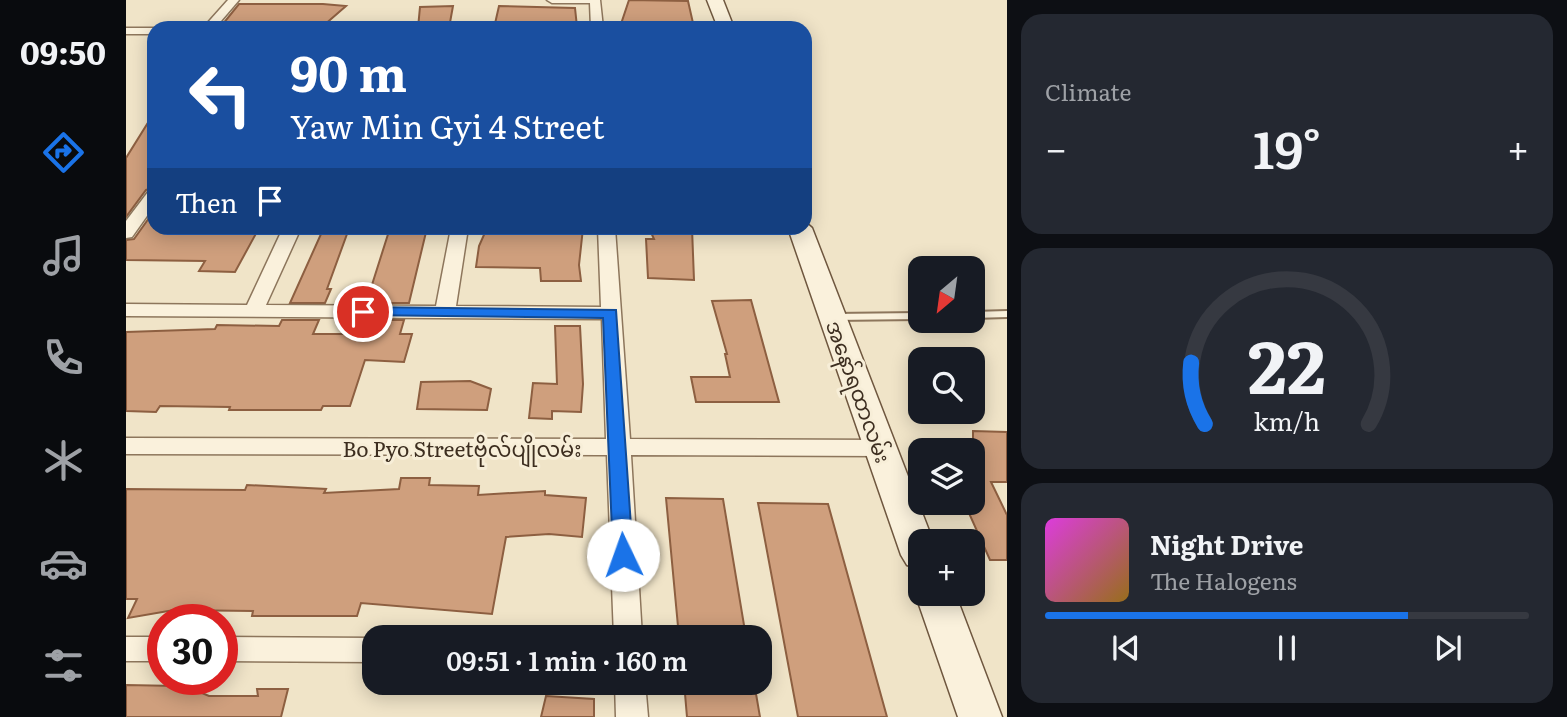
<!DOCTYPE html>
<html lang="en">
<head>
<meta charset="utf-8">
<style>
  body { margin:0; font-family:Literata,"Noto Sans Myanmar",serif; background:#242831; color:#f1f3f6; height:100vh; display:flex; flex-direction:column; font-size:26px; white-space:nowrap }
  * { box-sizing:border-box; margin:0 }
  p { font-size:23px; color:#9ea1a6 }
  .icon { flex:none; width:38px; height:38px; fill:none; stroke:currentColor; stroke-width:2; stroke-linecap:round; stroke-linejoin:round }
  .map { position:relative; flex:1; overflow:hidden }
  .panel { display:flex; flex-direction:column; gap:14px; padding:14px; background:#0d0f14; width:560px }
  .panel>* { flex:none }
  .top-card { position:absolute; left:21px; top:21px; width:665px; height:214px; border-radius:21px; box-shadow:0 4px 18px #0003; background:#1a4fa0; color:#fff; overflow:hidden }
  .needle { width:46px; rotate:209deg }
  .buttons { position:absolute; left:782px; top:256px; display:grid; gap:14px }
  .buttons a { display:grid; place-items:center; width:77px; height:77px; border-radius:14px; background:#171b24; box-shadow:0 4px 18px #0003; font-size:35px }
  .speed { position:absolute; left:21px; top:604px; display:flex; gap:14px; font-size:35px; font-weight:700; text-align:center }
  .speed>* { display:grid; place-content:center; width:91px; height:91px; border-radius:50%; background:#171b24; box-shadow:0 4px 18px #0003; line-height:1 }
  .speed .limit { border:10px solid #d22; background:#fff; color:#111 }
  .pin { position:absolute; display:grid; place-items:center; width:60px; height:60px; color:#fff; margin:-30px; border:4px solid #fff; border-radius:50%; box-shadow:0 2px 7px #0007 }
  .me { position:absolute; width:77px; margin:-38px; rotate:357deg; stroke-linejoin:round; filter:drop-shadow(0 0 5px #0008) }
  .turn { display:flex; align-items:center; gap:24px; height:147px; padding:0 28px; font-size:32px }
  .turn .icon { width:91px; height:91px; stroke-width:2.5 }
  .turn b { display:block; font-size:49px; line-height:60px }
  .then { display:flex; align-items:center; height:66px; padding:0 28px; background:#0003; gap:14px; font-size:26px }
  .big { font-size:52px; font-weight:600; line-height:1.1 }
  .panel .widget { flex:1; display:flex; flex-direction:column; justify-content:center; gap:10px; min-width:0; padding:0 24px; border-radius:21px; background:#242831 }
  .panel .dial { align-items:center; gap:0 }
  .dial svg { height:182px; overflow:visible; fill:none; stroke:#363941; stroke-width:7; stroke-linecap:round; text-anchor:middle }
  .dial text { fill:#f1f3f6; stroke:none }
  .song { display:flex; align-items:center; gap:21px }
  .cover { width:84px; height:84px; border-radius:10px; background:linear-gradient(135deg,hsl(300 70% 55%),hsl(40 70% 35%)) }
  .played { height:7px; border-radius:4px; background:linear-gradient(90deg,#1a73e8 75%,#363941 75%) }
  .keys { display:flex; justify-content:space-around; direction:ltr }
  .heat { display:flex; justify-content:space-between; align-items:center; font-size:38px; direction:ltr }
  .trip { position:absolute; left:236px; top:625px; width:410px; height:70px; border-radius:21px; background:#171b24; box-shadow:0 4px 18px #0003; font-weight:600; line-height:70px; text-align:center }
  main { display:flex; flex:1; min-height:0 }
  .dock { display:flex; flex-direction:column; width:126px; justify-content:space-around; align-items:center; background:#090b0e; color:#9ea1a6 }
  .dock .icon { width:49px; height:49px }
  .dock .active { color:#1a73e8 }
  .dock b { font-size:32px; color:#f1f3f6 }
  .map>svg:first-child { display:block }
</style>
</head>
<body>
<main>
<nav class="dock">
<b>09:50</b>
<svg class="icon active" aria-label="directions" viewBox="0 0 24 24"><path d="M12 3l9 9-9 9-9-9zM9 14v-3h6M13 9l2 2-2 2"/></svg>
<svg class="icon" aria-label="music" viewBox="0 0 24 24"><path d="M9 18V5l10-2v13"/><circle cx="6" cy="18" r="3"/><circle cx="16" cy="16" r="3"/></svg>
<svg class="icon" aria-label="phone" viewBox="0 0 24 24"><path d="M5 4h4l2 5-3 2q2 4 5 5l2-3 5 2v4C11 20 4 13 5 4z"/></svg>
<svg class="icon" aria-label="climate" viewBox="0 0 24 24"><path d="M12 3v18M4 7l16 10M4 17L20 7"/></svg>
<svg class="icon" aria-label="car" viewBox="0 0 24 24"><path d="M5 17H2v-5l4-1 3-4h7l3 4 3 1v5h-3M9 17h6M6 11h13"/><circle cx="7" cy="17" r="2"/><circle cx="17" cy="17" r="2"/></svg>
<svg class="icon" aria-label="filters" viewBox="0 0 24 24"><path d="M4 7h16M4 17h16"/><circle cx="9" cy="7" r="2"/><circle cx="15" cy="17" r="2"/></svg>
</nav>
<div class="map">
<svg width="881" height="717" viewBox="0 0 881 717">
  <rect width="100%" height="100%" fill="#f0e4c8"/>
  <!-- building -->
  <g fill="#cf9f7d" stroke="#8d5f41" stroke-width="2">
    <path d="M503 0 562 1 567 23 494 27Z"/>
    <path d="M113 4H197L220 6 197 26 96 25Z"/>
    <path d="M327 6 323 28H292L294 7Z"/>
    <path d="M373 6 449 8 451 27 421 25 408 28H368Z"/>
    <path d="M28 113V188L20 190 0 217V158Z"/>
    <path d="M28 211V228H133L109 272 73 271 79 261 0 260V240L8 239Z"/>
    <path d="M264 228H301L283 303H237L241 291H244Z"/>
    <path d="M361 228H457L453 265 455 281H415L414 268 350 267 353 246Z"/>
    <path d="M523 228H566L568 280 522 278 520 239H528Z"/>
    <path d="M195 234H221L201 289H205L199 303H164Z"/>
    <path d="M625 300 653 402H570L565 377H604L599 354H601L586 301Z"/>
    <path d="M156 320H193L187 334H228L232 320H278L274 334H286L278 362 239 360 224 406H197L195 410H103L104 407 34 406 30 412 0 411V332L89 329 91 325 153 326Z"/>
    <path d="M429 326H454L457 384 455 412 426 411V419L403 418 407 383 431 384Z"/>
    <path d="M344 381 365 389 361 410 291 409 295 382Z"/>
    <path d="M847 431 881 432V482H865L881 515V560H864L838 502H847Z"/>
    <path d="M275 478H304L303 485 353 486 352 495 419 491V495L460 498 456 537 423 534 380 537 366 614 235 603 231 616H126L127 611 48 610 2 618 11 599H0V489L119 490 121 485 200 489 198 493 273 489Z"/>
    <path d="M540 498 597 499 620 637H553Z"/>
    <path d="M632 503 702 504 761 717H672Z"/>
    <path d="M558 682H628L634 717H561Z"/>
    <path d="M52 683 83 696H132L131 689H162L155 717H0V685L51 686Z"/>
    <path d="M420 696 468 699V717H415Z"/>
  </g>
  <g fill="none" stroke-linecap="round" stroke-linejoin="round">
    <!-- lane casing -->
    <g stroke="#8d765c" stroke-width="4">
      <g id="lane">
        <path d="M881 311V317L847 318V312Z"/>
        <path d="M794 313V319L707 320 702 317 707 314Z"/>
      </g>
    </g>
    <!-- street casing -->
    <g stroke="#8d765c" stroke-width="3">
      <g id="street">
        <path d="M102 0H113L89 28H77Z"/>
        <path d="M421 0H474L477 28H465L464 3H426Z"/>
        <path d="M0 28H30L28 34H0Z"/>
        <path d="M28 190V206L6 237 0 238V221L22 192Z"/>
        <path d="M157 228H175L140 305 310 306 325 228H342L330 306 475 307 472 228H489L504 439 756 440 764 442 768 448 764 454 756 456 505 455 516 637H488L481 455 0 454V438L480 439 476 319 0 316V304L121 305Z"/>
        <rect x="0" y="637" width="37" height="24"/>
        <path d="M96 637 248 638V662L96 661Z"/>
        <path d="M489 682H519L522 717H490Z"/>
      </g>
    </g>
    <!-- secondary casing -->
    <g stroke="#6f573f" stroke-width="3">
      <g id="secondary">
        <path d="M581 0H597L608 28H592Z"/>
        <path d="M679 222 686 228 807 541H794V569L781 565 775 555 662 228H679Z"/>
        <path d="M794 583V593H829L876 717H832L789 593Z"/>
      </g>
    </g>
    <!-- lane -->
    <use href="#lane" fill="#faf1dc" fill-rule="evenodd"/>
    <!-- street -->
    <use href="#street" fill="#faf1dc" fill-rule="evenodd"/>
    <!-- secondary -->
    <use href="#secondary" fill="#faf1dc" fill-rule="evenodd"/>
  </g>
  <!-- route -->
  <path fill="#1a73e8" stroke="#114b97" stroke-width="2" d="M237 307 490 310 507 555 504 561 497 563 490 561 487 555 477 318 232 315 229 312 232 309Z"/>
  <g text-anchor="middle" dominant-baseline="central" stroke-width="6" stroke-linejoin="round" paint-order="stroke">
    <!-- street labels -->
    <g font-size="21" fill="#3d2e20" stroke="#f7eed8">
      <text transform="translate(734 391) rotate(70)">အနော်ရထာလမ်း</text>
      <text x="336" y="447">Bo Pyo Streetဗိုလ်ပျိုလမ်း</text>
    </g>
  </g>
</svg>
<div class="buttons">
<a><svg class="needle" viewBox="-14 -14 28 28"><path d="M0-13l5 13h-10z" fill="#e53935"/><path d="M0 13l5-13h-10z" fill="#9ea1a6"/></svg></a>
<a><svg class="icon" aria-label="search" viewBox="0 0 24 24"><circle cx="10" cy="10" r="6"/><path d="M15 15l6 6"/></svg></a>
<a><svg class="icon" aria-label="layers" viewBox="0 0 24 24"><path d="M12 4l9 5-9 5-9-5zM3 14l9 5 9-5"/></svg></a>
<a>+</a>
</div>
<div class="speed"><div class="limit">30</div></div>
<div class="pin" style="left:237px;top:312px;background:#d93025"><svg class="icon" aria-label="arrive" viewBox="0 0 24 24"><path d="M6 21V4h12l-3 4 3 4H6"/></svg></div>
<svg class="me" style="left:497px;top:555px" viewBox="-20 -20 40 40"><circle r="19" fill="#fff"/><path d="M0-13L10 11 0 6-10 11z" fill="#1a73e8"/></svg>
<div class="trip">09:51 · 1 min · 160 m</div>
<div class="top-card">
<div class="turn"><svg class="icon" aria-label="left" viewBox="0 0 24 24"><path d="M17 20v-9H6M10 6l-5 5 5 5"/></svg><div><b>90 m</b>Yaw Min Gyi 4 Street</div></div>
<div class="then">Then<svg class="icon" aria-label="arrive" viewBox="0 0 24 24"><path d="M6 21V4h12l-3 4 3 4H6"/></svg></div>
</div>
</div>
<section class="panel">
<div class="widget"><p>Climate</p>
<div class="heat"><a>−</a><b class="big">19°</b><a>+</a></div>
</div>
<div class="widget dial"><svg viewBox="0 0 100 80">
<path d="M14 69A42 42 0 1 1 86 69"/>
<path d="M14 69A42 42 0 0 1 8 42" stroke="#1a73e8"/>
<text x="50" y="56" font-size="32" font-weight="700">22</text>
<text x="50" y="72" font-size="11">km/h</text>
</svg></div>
<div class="widget">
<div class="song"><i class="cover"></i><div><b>Night Drive</b><p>The Halogens</p></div></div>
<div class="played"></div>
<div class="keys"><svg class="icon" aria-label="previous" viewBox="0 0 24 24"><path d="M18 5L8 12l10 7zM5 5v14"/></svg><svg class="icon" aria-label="pause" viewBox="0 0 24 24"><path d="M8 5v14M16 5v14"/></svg><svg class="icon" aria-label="next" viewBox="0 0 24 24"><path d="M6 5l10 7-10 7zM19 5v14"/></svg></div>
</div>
</section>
</main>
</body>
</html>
